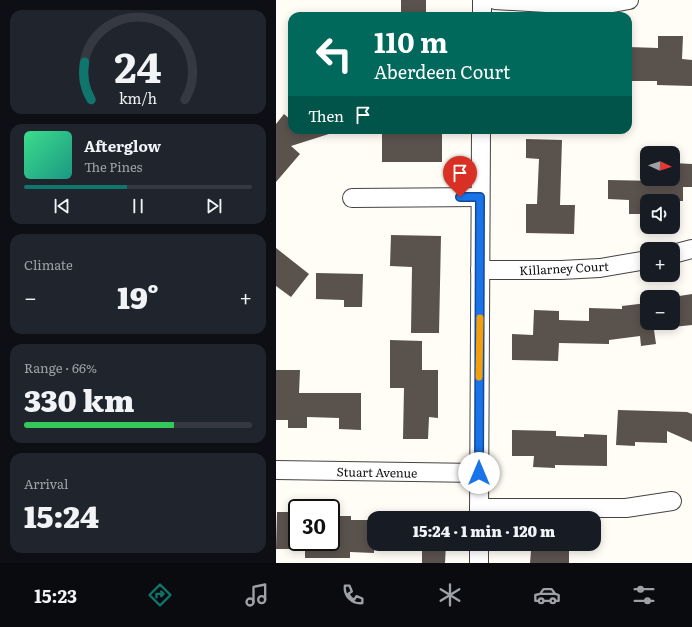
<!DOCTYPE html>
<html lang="en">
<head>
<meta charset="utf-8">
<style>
  body { margin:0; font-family:Literata,serif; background:#20242c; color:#f1f3f6; height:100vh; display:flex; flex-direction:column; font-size:15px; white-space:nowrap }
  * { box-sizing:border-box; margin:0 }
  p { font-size:13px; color:#9ea1a6 }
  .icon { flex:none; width:22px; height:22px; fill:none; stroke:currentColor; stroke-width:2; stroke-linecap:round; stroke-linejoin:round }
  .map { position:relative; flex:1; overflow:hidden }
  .details { display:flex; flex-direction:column; gap:10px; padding:10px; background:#0d0f14; width:276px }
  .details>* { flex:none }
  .banner { position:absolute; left:12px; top:12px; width:344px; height:122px; border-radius:12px; box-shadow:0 2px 10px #0003; background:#00695c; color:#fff; overflow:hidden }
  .needle { width:26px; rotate:93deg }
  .fabs { position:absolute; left:364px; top:146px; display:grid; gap:8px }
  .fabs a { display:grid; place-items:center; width:40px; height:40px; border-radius:8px; background:#171b24; box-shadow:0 2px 10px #0003; font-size:20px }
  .speed { position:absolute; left:12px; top:499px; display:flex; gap:8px; font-size:20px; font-weight:700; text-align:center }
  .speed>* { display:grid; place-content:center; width:52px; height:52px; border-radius:50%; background:#171b24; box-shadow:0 2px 10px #0003; line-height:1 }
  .speed .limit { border:2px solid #111; border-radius:6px; background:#fff; color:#111 }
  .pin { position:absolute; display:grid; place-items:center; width:34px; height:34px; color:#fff; margin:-41px -17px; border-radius:50% 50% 50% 0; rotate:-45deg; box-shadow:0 0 4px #0007 }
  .pin .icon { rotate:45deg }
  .me { position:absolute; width:44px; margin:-22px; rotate:0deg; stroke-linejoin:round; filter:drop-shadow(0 0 3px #0008) }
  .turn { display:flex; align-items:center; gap:14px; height:84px; padding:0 20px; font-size:18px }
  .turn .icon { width:52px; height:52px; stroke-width:2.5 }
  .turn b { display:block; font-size:28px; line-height:34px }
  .then { display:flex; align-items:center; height:38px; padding:0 20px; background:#0003; gap:8px; font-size:15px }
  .big { font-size:30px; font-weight:800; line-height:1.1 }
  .details .card { flex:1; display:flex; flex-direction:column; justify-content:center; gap:6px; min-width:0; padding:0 14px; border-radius:12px; background:#20242c }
  .details .dial { align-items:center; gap:0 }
  .dial svg { height:104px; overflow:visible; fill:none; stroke:#363941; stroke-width:7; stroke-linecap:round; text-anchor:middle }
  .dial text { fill:#f1f3f6; stroke:none }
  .song { display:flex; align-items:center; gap:12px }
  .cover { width:48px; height:48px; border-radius:6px; background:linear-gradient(135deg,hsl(150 70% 55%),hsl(170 70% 35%)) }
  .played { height:4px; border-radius:2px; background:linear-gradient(90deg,#0f766e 45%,#363941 45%) }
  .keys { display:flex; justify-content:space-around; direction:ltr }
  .heat { display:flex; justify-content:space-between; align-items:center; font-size:22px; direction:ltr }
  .charge { height:6px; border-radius:3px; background:linear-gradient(90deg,#34c759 66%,#363941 0) }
  .trip { position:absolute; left:91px; top:511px; width:234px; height:40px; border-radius:12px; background:#171b24; box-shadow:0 2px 10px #0003; font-weight:800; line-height:40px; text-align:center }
  .tabs { display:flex; height:64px; justify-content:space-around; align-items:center; background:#090b0e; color:#9ea1a6 }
  .tabs .icon { width:28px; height:28px }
  .tabs .on { color:#0f766e }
  .tabs b { font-size:18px; color:#f1f3f6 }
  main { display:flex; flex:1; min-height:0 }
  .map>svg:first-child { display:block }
</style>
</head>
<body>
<main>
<section class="details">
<div class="card dial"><svg viewBox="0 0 100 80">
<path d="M14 69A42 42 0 1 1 86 69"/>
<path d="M14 69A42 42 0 0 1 9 40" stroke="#0f766e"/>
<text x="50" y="56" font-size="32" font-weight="700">24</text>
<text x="50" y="72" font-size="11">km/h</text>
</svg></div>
<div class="card">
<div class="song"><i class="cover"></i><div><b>Afterglow</b><p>The Pines</p></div></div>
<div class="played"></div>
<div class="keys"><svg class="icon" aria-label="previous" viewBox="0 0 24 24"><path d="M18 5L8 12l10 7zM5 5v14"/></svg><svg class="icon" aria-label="pause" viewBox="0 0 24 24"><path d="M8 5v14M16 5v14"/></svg><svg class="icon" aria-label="next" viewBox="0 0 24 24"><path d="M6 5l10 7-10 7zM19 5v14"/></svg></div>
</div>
<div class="card"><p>Climate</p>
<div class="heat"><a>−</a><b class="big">19°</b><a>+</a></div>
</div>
<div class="card"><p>Range · 66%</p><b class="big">330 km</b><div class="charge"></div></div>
<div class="card"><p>Arrival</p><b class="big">15:24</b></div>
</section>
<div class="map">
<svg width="416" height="563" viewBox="0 0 416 563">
  <rect width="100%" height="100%" fill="#fffdf5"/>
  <!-- building -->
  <g fill="#5a524d">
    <rect x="125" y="0" width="25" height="16"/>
    <path d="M382 36H407L406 59 416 60V86L381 85V81H352V47L382 48Z"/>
    <path d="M8 114 16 121V130H55L56 133 15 146 24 154 0 182V124Z"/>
    <rect x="106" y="131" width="60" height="31"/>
    <path d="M250 139 286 140 284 205H299L298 234 250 233V204H261L263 159 250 158Z"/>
    <path d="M397 163 416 164V187H407V201H371V214H353V200L332 199V180L382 181V179H397Z"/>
    <path d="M115 235 165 236 163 333H135L136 267 114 266Z"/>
    <path d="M0 248 33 274 15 297 0 286Z"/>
    <path d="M40 273 87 274 86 307H68V300L40 299Z"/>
    <path d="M416 294V325L397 327V297Z"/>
    <path d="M371 303V323H377L380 344 365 346 364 336 333 340V344L283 343 282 361 236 360V334L257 335 258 310 283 311V320L313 321V308L346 309V306Z"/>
    <path d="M114 340 146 341V370H162V418L153 417 152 439H127L128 388H114Z"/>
    <path d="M0 370H24L23 393H85V430L63 429V418L31 417V428H12V420H0Z"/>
    <path d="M342 410 411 412 416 414V442L391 431V443L359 442V446L340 445Z"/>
    <path d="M236 430 280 431V436L308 437V434L331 435V466L279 465V468L257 467 258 456H236Z"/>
    <path d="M1 512H21V549H0Z"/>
    <path d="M55 516H75V520H98V553L74 552V558H29V542H55Z"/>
    <path d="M146 544H170L169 563H146Z"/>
    <path d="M255 551H293V563H254Z"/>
  </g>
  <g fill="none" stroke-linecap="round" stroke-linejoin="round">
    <!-- minor casing -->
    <g stroke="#444" stroke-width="20">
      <g id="minor">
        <path d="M219 0 321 6 353 0"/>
        <path d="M206 16V0"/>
        <path d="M76 198 204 197"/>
        <path d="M397 254 416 249"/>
        <path d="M204 270H285L324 268 371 260"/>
        <path d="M0 470 203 473"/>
        <path d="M203 508H350L396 501"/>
        <path d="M203 518 205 130"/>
        <path d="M203 563V544"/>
      </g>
    </g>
    <!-- minor -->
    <use href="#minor" stroke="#fff" stroke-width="18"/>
  </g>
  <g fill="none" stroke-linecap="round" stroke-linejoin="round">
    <!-- route casing -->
    <g stroke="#114b97" stroke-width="10">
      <path id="route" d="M184 197H204L203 473"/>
    </g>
    <!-- route -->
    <use href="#route" stroke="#1a73e8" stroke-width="7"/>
    <!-- slow -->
    <path stroke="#f59e0b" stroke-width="7" d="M203 377 204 318"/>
  </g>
  <g text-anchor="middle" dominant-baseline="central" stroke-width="4" stroke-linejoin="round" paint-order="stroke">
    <!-- street labels -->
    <g font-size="12" fill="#111" stroke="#fff">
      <text transform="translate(288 268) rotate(-3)">Killarney Court</text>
      <text transform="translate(101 472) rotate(1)">Stuart Avenue</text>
    </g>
  </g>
</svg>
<div class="fabs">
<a><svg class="needle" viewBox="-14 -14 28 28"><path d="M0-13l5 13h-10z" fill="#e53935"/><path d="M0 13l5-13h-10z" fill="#9ea1a6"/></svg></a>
<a><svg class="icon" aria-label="sound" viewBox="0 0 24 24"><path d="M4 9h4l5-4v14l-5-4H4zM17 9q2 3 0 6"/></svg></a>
<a>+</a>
<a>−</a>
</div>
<div class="speed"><div class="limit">30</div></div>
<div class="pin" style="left:184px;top:197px;background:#d93025"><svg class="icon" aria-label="arrive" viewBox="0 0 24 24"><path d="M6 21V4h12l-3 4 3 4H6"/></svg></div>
<svg class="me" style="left:203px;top:473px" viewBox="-20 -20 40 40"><circle r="19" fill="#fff"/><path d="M0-13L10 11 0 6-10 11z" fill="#1a73e8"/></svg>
<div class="trip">15:24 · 1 min · 120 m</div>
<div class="banner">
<div class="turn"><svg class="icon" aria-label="left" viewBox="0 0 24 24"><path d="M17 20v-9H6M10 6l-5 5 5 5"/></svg><div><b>110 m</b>Aberdeen Court</div></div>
<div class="then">Then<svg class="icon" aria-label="arrive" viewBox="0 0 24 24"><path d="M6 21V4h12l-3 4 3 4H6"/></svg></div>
</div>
</div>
</main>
<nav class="tabs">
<b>15:23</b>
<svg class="icon on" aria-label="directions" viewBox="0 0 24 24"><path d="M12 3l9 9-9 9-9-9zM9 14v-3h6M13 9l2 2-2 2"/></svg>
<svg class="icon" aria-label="music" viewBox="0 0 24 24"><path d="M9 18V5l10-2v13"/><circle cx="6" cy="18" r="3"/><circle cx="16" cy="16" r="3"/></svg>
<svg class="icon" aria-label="phone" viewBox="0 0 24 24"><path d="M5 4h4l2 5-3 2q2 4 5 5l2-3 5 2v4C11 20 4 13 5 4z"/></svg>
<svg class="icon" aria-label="climate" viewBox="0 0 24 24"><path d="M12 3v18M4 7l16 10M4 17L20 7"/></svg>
<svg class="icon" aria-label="car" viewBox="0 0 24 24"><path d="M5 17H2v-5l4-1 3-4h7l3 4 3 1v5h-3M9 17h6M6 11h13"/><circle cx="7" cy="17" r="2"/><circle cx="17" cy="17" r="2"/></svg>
<svg class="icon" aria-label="filters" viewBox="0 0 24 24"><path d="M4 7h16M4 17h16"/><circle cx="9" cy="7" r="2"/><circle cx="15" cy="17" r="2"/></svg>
</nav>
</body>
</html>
